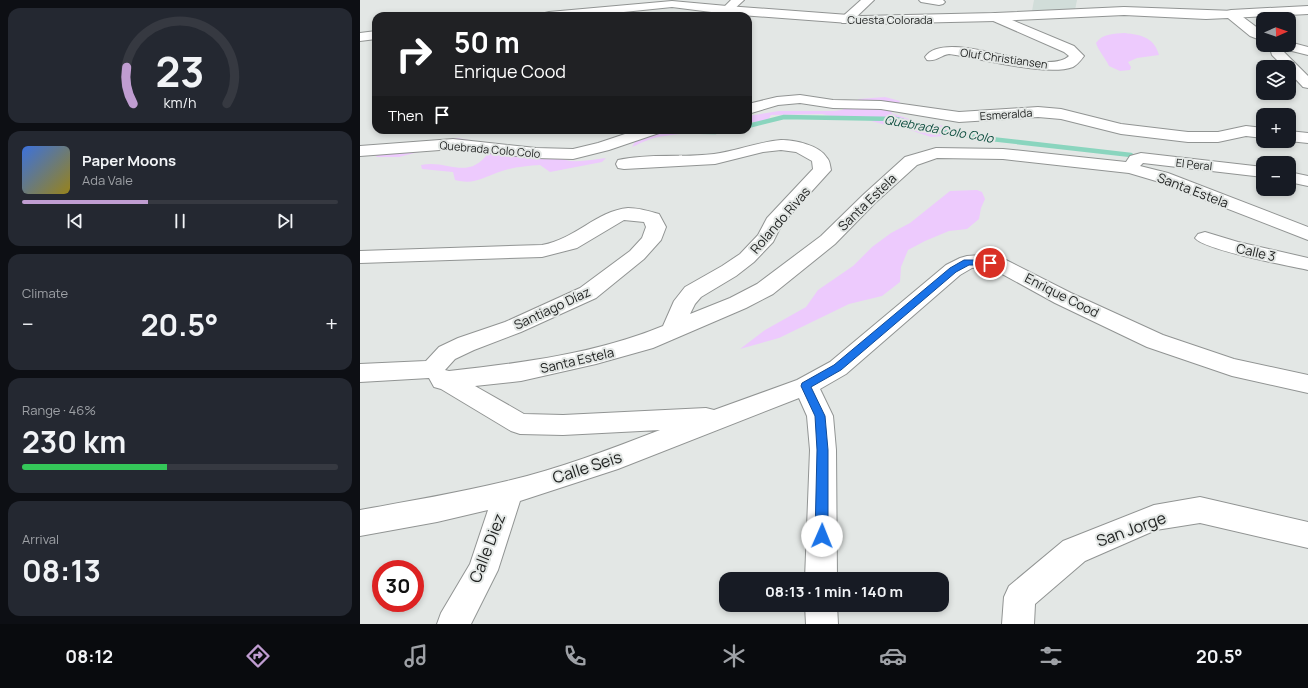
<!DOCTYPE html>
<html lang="en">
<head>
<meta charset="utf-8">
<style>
  body { margin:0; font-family:Manrope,sans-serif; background:#242831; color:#f1f3f6; height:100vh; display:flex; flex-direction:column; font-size:15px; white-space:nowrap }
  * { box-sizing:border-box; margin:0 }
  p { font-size:13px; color:#9ea1a6 }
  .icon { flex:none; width:22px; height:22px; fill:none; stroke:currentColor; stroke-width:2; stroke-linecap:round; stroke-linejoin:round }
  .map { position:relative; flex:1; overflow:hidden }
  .side { display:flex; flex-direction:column; gap:8px; padding:8px; background:#0d0f14; width:360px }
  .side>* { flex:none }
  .top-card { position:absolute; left:12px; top:12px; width:380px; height:122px; border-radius:12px; box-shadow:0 2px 6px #0003; background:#202124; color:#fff; overflow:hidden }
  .needle { width:26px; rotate:88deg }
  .tools { position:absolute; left:896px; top:12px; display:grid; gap:8px }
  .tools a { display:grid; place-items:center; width:40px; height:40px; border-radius:8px; background:#171b24; box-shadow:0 2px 6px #0003; font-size:20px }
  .speed { position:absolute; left:12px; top:560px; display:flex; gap:8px; font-size:20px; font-weight:700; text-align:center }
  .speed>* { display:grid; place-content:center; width:52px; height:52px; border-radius:50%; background:#171b24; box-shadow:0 2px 6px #0003; line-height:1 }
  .speed .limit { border:6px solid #d22; background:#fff; color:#111 }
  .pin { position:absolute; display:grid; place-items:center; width:34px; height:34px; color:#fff; margin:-17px; border:2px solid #fff; border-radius:50%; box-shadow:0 1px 4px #0007 }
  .me { position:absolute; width:44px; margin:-22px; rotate:1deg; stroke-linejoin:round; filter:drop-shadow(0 0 3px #0008) }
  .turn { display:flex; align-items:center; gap:14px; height:84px; padding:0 16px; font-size:18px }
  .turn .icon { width:52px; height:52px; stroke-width:2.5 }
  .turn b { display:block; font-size:28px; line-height:34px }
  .then { display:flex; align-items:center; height:38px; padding:0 16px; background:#0003; gap:8px; font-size:15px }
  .big { font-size:30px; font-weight:700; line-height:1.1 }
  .side .card { flex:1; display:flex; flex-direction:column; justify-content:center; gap:6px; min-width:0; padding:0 14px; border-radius:12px; background:#242831 }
  .side .dial { align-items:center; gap:0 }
  .dial svg { height:104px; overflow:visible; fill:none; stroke:#363941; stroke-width:7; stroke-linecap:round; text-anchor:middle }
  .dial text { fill:#f1f3f6; stroke:none }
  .song { display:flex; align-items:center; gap:12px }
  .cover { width:48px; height:48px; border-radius:6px; background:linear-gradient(135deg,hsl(220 70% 55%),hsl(50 70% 35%)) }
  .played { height:4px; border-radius:2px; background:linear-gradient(90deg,#c09dd1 40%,#363941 40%) }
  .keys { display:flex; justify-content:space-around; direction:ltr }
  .heat { display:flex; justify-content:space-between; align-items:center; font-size:22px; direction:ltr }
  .charge { height:6px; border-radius:3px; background:linear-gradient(90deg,#34c759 46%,#363941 0) }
  .trip { position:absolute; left:359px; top:572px; width:230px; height:40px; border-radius:12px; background:#171b24; box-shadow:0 2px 6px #0003; font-weight:700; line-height:40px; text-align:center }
  .tab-bar { display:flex; height:64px; justify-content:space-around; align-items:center; background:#090b0e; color:#9ea1a6 }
  .tab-bar .icon { width:28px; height:28px }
  .tab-bar .on { color:#c09dd1 }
  .tab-bar b { font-size:18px; color:#f1f3f6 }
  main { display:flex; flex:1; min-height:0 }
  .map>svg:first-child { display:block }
</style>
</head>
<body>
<main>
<section class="side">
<div class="card dial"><svg viewBox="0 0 100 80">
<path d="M14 69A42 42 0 1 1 86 69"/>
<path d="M14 69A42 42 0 0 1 9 41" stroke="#c09dd1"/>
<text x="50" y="56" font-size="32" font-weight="700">23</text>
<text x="50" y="72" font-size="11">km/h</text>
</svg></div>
<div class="card">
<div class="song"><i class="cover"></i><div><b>Paper Moons</b><p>Ada Vale</p></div></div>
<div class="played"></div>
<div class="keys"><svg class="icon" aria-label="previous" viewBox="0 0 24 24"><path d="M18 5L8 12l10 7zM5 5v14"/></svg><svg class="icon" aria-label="pause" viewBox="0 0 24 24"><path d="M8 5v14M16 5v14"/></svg><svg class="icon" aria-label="next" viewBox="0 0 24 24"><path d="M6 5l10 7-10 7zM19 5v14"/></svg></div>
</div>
<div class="card"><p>Climate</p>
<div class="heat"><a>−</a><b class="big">20.5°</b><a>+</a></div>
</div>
<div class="card"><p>Range · 46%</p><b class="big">230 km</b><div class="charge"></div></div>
<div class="card"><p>Arrival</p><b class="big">08:13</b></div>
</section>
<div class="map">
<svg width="948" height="624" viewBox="0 0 948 624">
  <rect width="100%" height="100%" fill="#e3e7e5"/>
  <!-- built -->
  <path fill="#d1ddd9" d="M674 0H717L715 10 672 11Z"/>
  <!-- green -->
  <g fill="#edcafd">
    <path d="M765 33C781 35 794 37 799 55L777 58 768 62 771 67 770 70 760 71 749 66C745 57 739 52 736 43 743 33 754 34 765 33Z"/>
    <path d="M525 97 540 101 537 106 531 113 564 124 588 126 591 130 584 136 571 137 544 128 526 125 504 119 476 117 462 114 411 115 407 122H388V116L419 111H475L482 110 499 99Z"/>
    <path d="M321 130H353C337 134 321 133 305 136 293 137 283 142 272 147L276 140 300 132Z"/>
    <path d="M98 138 195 156C211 165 228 160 246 158L242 162 190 172 180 165C166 166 152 167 139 172 122 178 114 185 95 180L93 172 62 169 61 165C88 159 108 182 129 152L90 148 70 149 39 157H17L10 151Z"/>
    <path d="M617 190 622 192 625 199 621 208 619 219 607 229 589 231 565 241 548 250 541 267 540 282 522 296 489 304 419 338 380 349 405 330 446 307 458 290 493 266 512 247 531 233 550 223 590 191Z"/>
  </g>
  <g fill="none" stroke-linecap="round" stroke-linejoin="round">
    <!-- stream -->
    <g stroke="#8ad5be" stroke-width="4.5">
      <path d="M388 126 424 117 536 119 578 131 622 138 771 155"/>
      <path d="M293 131 355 132 368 130"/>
    </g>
    <!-- street casing -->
    <g stroke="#919493" stroke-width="2">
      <g id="street">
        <path d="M371 0H384L371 12H363L361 10Z"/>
        <path d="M501 0H514L490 23H482L480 20 482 17Z"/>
        <path d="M559 0H583L585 2 583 4 579 5 561 2Z"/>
        <path d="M948 6V14L871 18 867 17 865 14 867 11 871 10Z"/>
        <path d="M635 13 714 46 724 56C721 60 717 65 713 67 687 77 620 58 589 54 581 55 576 62 567 60L565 57C587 26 685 79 709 56L704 52 631 20 629 17 631 14Z"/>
        <path d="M909 45H921L923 51 948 76V88L943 87 929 72V67H924L912 55Z"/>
        <path d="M440 95 473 100 521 101 599 112 678 107 701 109 761 124 828 132H858L886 126 903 128V138L886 136 858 142H828L761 134 701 119 678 117 599 122 521 109 473 108 440 103 418 105 388 114V104L417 97Z"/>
        <path d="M277 130H301L299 133 249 150 213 159 176 158 93 149 0 156V146L93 139 176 148 213 149 238 143Z"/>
        <path d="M929 131 948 133V143L929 141Z"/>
        <path d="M421 140C434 140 460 145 467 158 470 161 470 166 471 170L422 224 413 242 394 262 376 276 341 297 335 304 330 314 370 298 397 284 461 236 503 195 545 157 576 148 643 149 766 162 770 156 781 153 903 167V177L783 163 780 166 808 173 948 227V240L796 181 769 173 643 159 577 158 557 165 515 203 475 244 413 294 386 308 293 348 236 364 161 381 115 386 164 414 203 415 346 408 354 410 437 380 470 362 586 265 600 258 607 256 621 255 646 260 711 293 803 335 874 359 948 375V393L872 376 787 347 695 303 633 269 621 267 612 268 600 275 486 374 460 389 473 416 476 450 477 579H445L450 450 447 416 439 398 258 469 160 501 138 570 111 624H77L81 613 110 564 128 510 77 522 0 536V510C49 501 98 493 147 481 198 469 251 449 300 430L203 435 160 434 151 431 81 389 74 387 69 378 0 382V364L66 361 79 347 98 338 145 322 220 288 270 251 282 238 286 227 284 222 264 220 217 248 182 257 0 263V251L182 245C216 239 236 211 268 208 278 208 289 211 299 214L306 227 301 240 284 259 236 298 161 332 114 350 95 359 85 370 89 371C161 363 235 354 303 326L314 301 325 287 362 266 380 254 398 235 407 218 453 169 452 161 436 152 421 150 403 152 355 164 264 169 258 168 256 164 258 160C289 153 323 158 354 154 377 151 398 142 421 140Z"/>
        <path d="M929 172 948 176V186L929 182Z"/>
        <path d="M845 232 878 242 948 258V270C929 266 844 250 835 238L838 234Z"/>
        <path d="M840 497 948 522V548L840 523 796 530 725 561 675 604 674 624H642L644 597 649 586 703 541 794 505Z"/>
        <path d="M445 605H477L478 624H446Z"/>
      </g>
    </g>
    <!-- secondary casing -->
    <g stroke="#919493" stroke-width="2">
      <g id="secondary">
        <path d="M312 1 367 6 502 16 635 13 764 7 875 11 903 32V41L890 36 868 18 846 19 764 15 635 21 502 24 367 14 312 7 225 16H183L185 13 189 12Z"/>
        <path d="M16 31V39L0 41V33Z"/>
        <path d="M929 42 948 47V55L920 48 919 45H929Z"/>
      </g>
    </g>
    <!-- street -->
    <use href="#street" fill="#fff" fill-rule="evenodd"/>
    <!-- secondary -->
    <use href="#secondary" fill="#fff" fill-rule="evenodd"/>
  </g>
  <!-- route -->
  <path fill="#1a73e8" stroke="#114b97" d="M604 260H630L634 263 630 265H609L596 272 481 370 451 387 465 416 468 450V536L466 540 462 541 457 540 455 536 457 450 455 416 441 386 442 383 474 365 590 268Z"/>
  <g text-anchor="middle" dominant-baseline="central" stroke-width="4" stroke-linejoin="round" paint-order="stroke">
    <!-- far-street labels -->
    <g font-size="11" fill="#212322" stroke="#e3e7e5">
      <text x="530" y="19">Cuesta Colorada</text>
      <text transform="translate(644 58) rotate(8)">Oluf Christiansen</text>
      <text transform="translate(646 114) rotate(-4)">Esmeralda</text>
      <text transform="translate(130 149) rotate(5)">Quebrada Colo Colo</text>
      <text transform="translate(834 164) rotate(6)">El Peral</text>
    </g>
    <!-- far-water labels -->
    <g font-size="12" font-style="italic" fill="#0c4d3e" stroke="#e3e7e5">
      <text transform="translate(579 129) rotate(10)">Quebrada Colo Colo</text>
    </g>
    <!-- street labels -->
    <g font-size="13" fill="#212322" stroke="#e3e7e5">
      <text transform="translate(833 190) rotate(21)">Santa Estela</text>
      <text transform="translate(507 202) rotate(-44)">Santa Estela</text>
      <text transform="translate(420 220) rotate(-49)">Rolando Rivas</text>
      <text transform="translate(896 252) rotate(13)">Calle 3</text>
      <text transform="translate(702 295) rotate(27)">Enrique Cood</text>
      <text transform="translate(192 308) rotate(-25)">Santiago Díaz</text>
      <text transform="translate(217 360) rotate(-13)">Santa Estela</text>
    </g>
    <!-- near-street labels -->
    <g font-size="16" fill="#212322" stroke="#e3e7e5">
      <text transform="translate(227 467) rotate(-18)">Calle Seis</text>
      <text transform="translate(771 529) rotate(-20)">San Jorge</text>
      <text transform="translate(127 548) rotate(-69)">Calle Diez</text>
    </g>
  </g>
</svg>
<div class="tools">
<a><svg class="needle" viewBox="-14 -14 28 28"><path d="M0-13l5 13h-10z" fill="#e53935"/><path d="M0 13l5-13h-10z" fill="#9ea1a6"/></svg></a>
<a><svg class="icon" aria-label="layers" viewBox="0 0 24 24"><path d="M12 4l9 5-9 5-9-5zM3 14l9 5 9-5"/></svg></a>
<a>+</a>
<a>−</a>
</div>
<div class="speed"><div class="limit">30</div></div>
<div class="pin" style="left:630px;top:263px;background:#d93025"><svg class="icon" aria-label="arrive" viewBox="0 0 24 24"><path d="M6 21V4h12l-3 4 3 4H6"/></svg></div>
<svg class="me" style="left:462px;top:536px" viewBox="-20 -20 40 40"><circle r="19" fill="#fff"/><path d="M0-13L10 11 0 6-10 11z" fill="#1a73e8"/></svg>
<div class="trip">08:13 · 1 min · 140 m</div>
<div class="top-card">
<div class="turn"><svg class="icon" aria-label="right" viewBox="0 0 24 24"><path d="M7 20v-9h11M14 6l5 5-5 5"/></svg><div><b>50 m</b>Enrique Cood</div></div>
<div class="then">Then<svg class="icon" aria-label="arrive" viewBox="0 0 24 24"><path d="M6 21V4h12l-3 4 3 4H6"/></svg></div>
</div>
</div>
</main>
<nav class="tab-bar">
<b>08:12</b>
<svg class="icon on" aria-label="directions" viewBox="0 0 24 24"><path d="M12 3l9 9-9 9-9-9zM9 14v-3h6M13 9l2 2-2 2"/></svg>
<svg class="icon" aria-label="music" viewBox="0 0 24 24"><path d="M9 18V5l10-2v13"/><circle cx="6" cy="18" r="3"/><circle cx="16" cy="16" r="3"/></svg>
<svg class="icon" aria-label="phone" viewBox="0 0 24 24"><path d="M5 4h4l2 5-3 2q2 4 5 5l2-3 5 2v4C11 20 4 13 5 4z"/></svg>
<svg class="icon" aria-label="climate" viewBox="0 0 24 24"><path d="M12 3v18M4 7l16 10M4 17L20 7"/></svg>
<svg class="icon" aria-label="car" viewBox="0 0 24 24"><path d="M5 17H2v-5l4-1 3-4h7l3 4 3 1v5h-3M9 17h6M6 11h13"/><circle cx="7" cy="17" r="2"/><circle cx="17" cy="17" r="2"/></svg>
<svg class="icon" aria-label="filters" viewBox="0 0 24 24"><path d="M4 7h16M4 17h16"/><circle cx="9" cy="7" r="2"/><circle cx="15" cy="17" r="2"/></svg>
<b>20.5°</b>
</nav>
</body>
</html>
